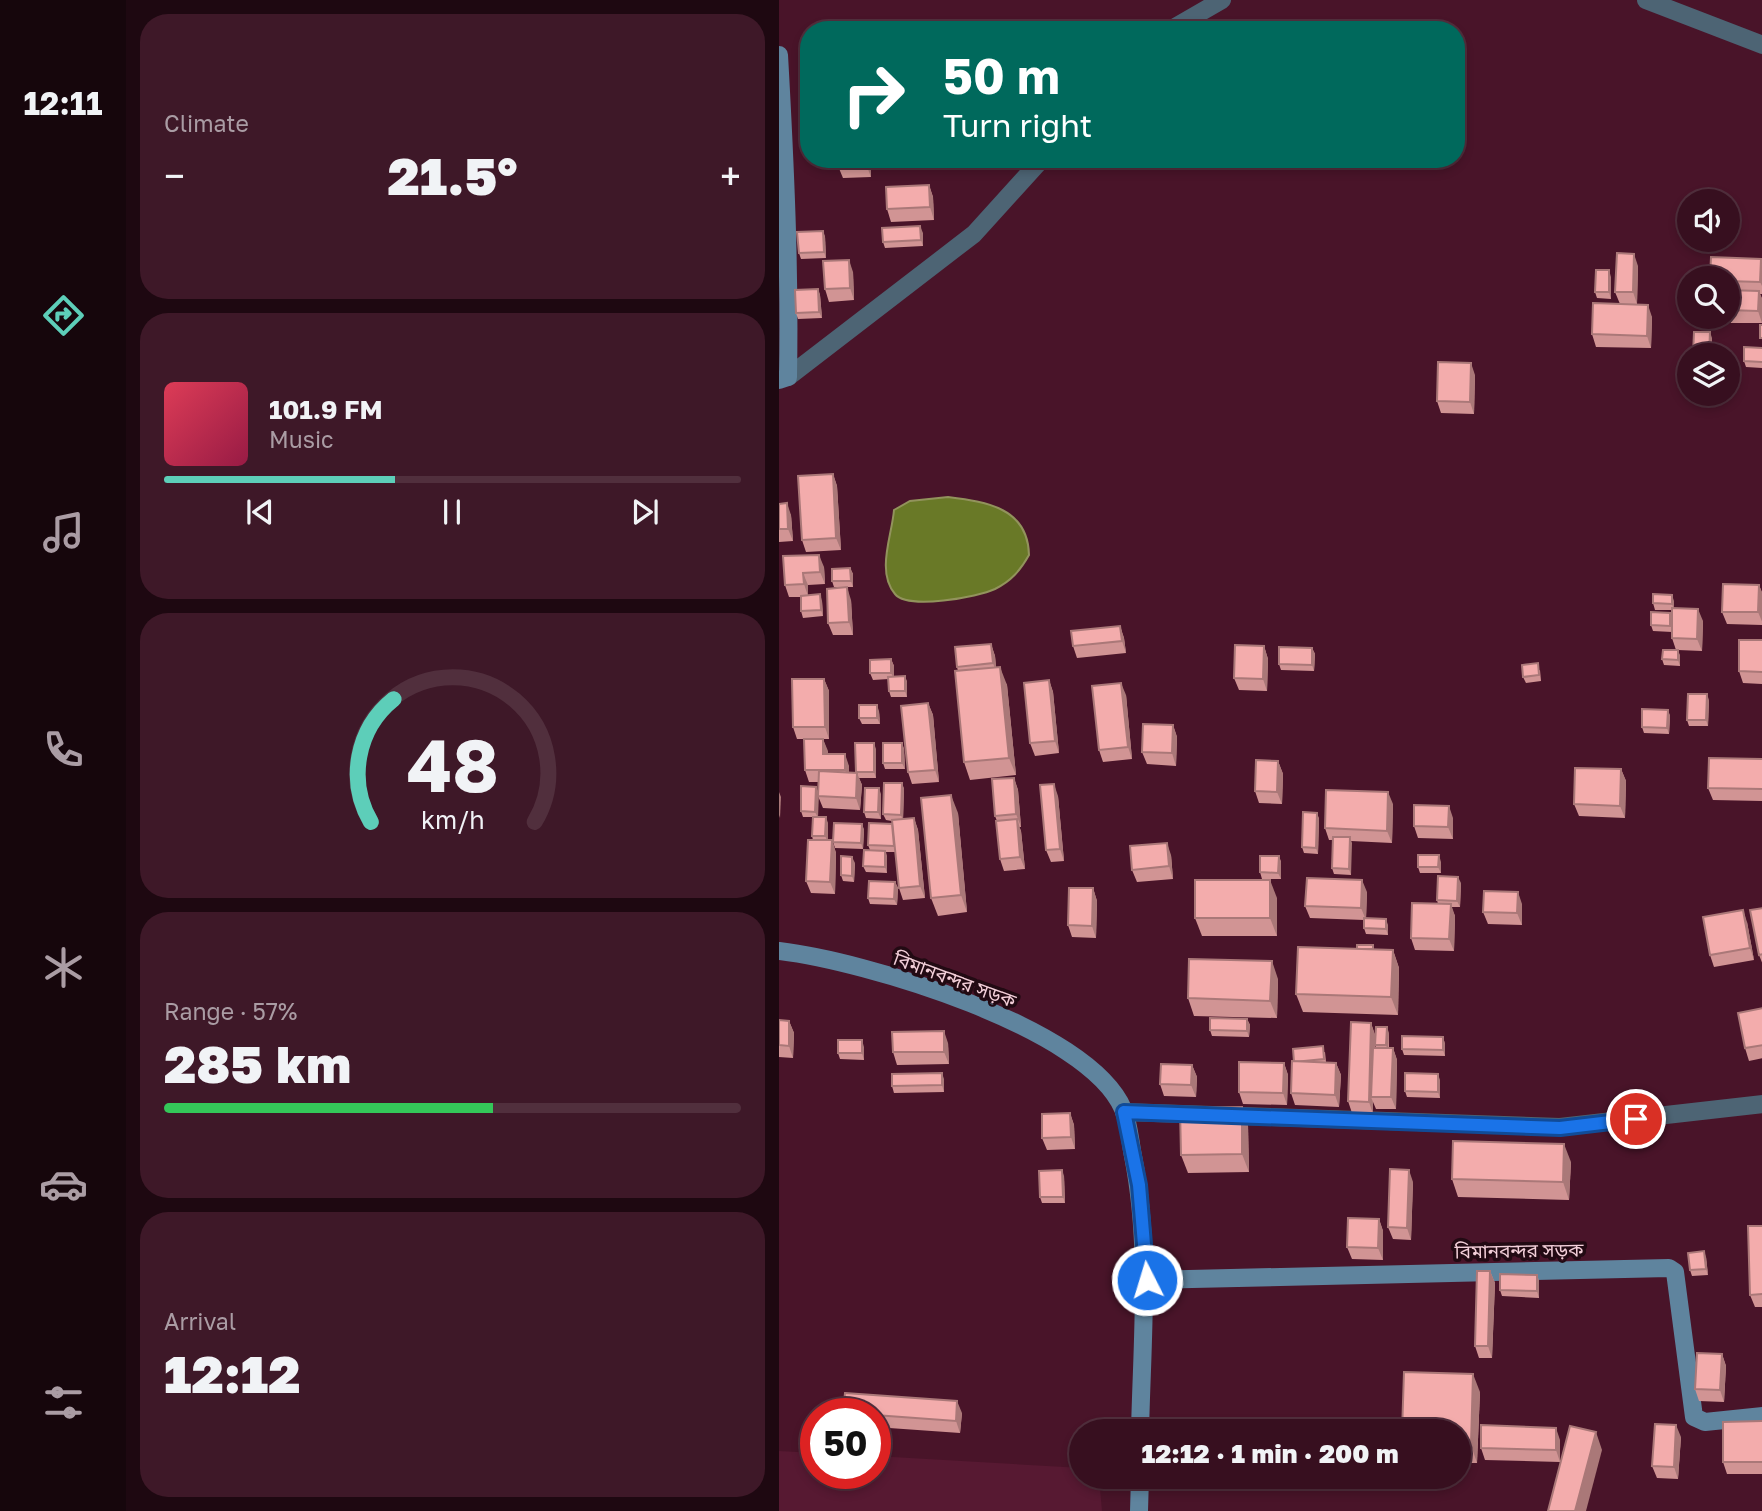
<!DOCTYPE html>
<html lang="en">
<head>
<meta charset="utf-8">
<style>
  body { margin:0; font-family:"Golos Text","Noto Sans Bengali",sans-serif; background:#3e1828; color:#f1f3f6; height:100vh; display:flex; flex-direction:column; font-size:26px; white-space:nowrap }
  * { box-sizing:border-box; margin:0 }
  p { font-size:23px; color:#aa9ca4 }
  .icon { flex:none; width:38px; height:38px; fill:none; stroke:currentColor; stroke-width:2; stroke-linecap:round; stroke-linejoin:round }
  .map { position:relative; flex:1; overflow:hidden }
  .panel { display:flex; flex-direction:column; gap:14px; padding:14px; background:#1e0811; width:653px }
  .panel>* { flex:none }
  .hud { position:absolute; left:21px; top:21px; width:665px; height:147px; border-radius:28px; box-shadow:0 4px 10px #0003,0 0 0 2px #512f3d; background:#00695c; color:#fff; overflow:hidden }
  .fabs { position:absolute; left:898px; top:189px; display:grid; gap:14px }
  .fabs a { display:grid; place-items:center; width:63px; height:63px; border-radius:50%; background:#370f1f; box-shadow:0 4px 10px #0003,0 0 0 2px #512f3d; font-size:35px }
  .speed { position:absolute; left:21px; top:1398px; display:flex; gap:14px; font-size:35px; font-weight:700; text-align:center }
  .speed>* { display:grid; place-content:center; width:91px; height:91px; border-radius:50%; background:#370f1f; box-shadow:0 4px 10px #0003,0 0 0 2px #512f3d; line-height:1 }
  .speed .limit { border:10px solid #d22; background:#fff; color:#111 }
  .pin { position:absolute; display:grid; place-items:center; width:60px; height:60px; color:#fff; margin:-30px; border:4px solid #fff; border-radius:50%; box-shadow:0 2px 7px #0007 }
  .me { position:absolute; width:77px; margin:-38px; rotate:355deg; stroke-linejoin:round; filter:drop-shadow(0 0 5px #0008) }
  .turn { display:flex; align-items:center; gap:24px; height:147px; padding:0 28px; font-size:32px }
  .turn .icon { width:91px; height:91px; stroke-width:2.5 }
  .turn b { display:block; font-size:49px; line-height:60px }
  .big { font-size:52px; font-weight:800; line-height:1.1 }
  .panel .card { flex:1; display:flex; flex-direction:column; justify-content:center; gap:10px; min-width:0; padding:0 24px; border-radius:28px; background:#3e1828 }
  .panel .dial { align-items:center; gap:0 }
  .dial svg { height:182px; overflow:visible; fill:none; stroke:#512f3d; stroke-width:7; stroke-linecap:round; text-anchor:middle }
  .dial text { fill:#f1f3f6; stroke:none }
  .song { display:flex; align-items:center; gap:21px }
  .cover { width:84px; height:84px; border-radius:10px; background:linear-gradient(135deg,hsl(350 70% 55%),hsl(340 70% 35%)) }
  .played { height:7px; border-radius:4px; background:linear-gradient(90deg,#5dceb9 40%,#512f3d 40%) }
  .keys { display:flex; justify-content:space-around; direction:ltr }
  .heat { display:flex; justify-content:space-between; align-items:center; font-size:38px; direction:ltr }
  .charge { height:10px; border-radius:5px; background:linear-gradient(90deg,#34c759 57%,#512f3d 0) }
  .trip { position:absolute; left:290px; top:1419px; width:402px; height:70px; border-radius:35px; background:#370f1f; box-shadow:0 4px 10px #0003,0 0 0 2px #512f3d; font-weight:800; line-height:70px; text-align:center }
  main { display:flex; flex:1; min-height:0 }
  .menu { display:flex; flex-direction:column; width:126px; justify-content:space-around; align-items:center; background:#16060c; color:#aa9ca4 }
  .menu .icon { width:49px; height:49px }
  .menu .current { color:#5dceb9 }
  .menu b { font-size:32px; color:#f1f3f6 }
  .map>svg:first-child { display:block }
</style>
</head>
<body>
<main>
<nav class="menu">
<b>12:11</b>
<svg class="icon current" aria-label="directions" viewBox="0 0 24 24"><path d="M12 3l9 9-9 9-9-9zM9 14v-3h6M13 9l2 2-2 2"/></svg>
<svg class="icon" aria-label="music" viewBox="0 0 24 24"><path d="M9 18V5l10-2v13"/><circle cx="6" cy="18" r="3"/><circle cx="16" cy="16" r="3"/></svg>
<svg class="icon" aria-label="phone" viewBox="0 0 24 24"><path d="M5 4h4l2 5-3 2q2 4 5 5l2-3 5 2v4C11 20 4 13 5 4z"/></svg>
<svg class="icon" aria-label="climate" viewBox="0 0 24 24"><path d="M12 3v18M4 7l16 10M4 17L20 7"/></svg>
<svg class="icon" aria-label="car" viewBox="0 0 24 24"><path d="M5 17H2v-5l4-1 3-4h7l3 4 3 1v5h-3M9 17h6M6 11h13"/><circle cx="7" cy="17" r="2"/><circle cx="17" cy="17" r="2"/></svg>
<svg class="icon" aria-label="filters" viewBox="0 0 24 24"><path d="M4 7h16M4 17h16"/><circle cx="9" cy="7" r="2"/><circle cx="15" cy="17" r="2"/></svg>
</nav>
<section class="panel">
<div class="card"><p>Climate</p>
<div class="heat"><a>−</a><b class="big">21.5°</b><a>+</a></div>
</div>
<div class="card">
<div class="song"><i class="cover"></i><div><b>101.9 FM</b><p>Music</p></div></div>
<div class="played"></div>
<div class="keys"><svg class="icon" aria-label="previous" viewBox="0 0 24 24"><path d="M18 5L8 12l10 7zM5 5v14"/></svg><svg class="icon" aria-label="pause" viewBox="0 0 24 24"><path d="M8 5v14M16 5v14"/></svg><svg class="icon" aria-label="next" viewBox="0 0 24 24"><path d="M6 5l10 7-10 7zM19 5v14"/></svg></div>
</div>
<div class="card dial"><svg viewBox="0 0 100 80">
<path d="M14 69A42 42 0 1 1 86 69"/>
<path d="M14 69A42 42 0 0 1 24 15" stroke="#5dceb9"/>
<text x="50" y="56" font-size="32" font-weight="700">48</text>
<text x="50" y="72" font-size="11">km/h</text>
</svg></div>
<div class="card"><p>Range · 57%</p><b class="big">285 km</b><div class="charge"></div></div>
<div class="card"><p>Arrival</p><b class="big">12:12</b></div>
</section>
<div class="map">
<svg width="984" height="1511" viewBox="0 0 984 1511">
  <rect width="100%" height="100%" fill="#491429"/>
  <!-- built -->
  <path fill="#571932" d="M0 1451 37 1453V1474H96V1456L303 1468V1477H320L323 1511H0Z"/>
  <!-- water -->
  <path fill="#697927" stroke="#92935c" stroke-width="2" d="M169 497C208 502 249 508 250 555 241 571 232 581 216 589 199 597 129 610 116 594 97 571 113 536 115 510L131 501Z"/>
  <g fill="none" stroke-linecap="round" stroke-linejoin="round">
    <!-- street -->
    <g stroke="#4d6474" stroke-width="18">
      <path d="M867 0 984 45"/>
      <path d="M391 30 443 0"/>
      <path d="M9 377 195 234 263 159"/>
      <path d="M345 1112 781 1127 984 1104"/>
    </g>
    <!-- secondary -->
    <g stroke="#5f849e" stroke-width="18">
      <path d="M0 55C6 162 11 269 9 377L0 380"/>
      <path d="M0 951C85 961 309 1027 344 1109 350 1123 351 1141 354 1156 372 1247 363 1339 361 1432"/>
      <path d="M368 1280 890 1268 896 1272 915 1417 926 1422 984 1416"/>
      <path d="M360 1511 361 1477"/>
    </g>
  </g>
  <!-- wall -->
  <g fill="#d19494">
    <path d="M91 159 92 177 64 178 59 166Z"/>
    <path d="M150 185 154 197 155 220 112 222 108 209Z"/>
    <path d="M44 231 46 237 47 258 22 259 20 253Z"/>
    <path d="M144 233V246L106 248 104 242Z"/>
    <path d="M982 259 984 262V294H981L984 301 983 323H952L948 313V278Z"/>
    <path d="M859 266 858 304 873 317 872 348 817 347 813 334 841 304 836 292Z"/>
    <path d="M74 272 75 300 50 302 46 289Z"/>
    <path d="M832 277V299L818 298 816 292Z"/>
    <path d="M39 289 41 295 43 318 19 319 17 313Z"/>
    <path d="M984 348V368L967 367 965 361Z"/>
    <path d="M696 375 695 414 662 413 658 401Z"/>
    <path d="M54 474 58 486 62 550 27 552 23 540Z"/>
    <path d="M0 504 12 515 14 541 0 542Z"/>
    <path d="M4 556 45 567 46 584 29 585V595L43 601 44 616 24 618 22 611V597H10L6 585Z"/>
    <path d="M71 568 74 574V587H55L53 581Z"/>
    <path d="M980 585 984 595V625L948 624 943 612Z"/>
    <path d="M72 600 74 635H54L49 623Z"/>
    <path d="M895 601V608L924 621 923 651 899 650 901 656V666L885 665 883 659 897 650 893 638V632L874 631 872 625 891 613 893 618V610H876L874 603Z"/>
    <path d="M341 626 345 638 347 653 298 658 294 646Z"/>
    <path d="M984 640V684L964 683 960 671Z"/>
    <path d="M212 644 216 656 217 667 228 685 237 775 191 780 185 762 179 671 178 667Z"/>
    <path d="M485 646 489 659 488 691 460 690 455 678Z"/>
    <path d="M533 648 536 654 535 671 502 670 500 664Z"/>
    <path d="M112 659 115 666V677L126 676 128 682V697H112L110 691V679L94 680 91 673Z"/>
    <path d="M761 670 762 681 747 683 744 677Z"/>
    <path d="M45 679 50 691V739H44L49 754 70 766V772L77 773 97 749V778H80L83 785 81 810 44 808 39 796V817L49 823V840H53L57 853 56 894 32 893 27 881 34 840 33 836 34 817H24L22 811 40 793V782H30L26 770 25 739H18L14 727Z"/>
    <path d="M270 680 274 692 280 753 256 756 251 743Z"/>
    <path d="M347 695 353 759 324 762 320 750Z"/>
    <path d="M930 700 929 726H910L908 720Z"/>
    <path d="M149 703 154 715 160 782 133 784 129 772Z"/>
    <path d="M889 710 891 716 890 734 865 733 863 727Z"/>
    <path d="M100 711 101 724H83L80 718Z"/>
    <path d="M394 725 398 737 397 766 368 764 363 752Z"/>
    <path d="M123 743 125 749 126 769H106L104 763Z"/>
    <path d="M984 759V801L934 800 929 788Z"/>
    <path d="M499 761 504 774 503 804 480 803 476 791Z"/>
    <path d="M842 769 847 781 846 818 800 816 795 804Z"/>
    <path d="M235 778 239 790 242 827H240L242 831 246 869 225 871 221 859 218 821 216 816Z"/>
    <path d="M123 783 125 789 124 819 135 818 139 830 146 898 124 900 120 888 116 852H107L108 857V873L87 872 84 866 91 850 89 845 113 824V821L107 820 104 814Z"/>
    <path d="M102 794V819L87 818 85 812Z"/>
    <path d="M279 796 285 861 272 862 267 850Z"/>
    <path d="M614 804 613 843 572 841V875L555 874 553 868 554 840H550L546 828Z"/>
    <path d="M179 813 188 912 159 916 152 898Z"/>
    <path d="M538 813 540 819 539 854 525 853 523 847Z"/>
    <path d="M674 818V839L639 838 635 826Z"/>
    <path d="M83 824 85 830 84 849 56 848 54 842Z"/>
    <path d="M392 855 394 879 358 882 353 870Z"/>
    <path d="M500 856 502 862V879H483L481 872Z"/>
    <path d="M662 862V873H641L639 867Z"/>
    <path d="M76 863 75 882 64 881 62 875Z"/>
    <path d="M116 882 119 888 118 905 91 904 89 898Z"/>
    <path d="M682 883 681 907H672L676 916 675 951 636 950 632 938 659 904 658 900Z"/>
    <path d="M314 888 318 901 317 938 293 937 289 925Z"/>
    <path d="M588 892 587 918 609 925V935L587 934 585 928V920L531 918 526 906Z"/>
    <path d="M498 898V936H423L416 918Z"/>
    <path d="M743 904V925L709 924 704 912Z"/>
    <path d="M984 908V965L980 955Z"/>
    <path d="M968 922 975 960 935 967 931 955Z"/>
    <path d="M614 950 620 968 619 1015 524 1012 517 994Z"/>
    <path d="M499 979 498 1018 415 1016 409 998Z"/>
    <path d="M984 1008V1058L970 1061 966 1048Z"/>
    <path d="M468 1019 471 1025 470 1037 433 1036 431 1030Z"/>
    <path d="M0 1020 10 1021 15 1033 14 1058 0 1057Z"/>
    <path d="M592 1023 596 1035V1048H597L596 1045 610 1033V1048H614L618 1060 617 1109H597L594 1102V1114L573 1113 569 1101Z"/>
    <path d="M664 1037 666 1044V1056L625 1055 623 1049Z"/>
    <path d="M169 1043 170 1064 118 1065 114 1052Z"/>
    <path d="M85 1047V1060L61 1059 59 1053Z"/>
    <path d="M546 1052 547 1062 557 1063 562 1075 560 1107 516 1105 512 1093 513 1061Z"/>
    <path d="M505 1063 509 1075 508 1105 464 1104 460 1092Z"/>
    <path d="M413 1065 418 1077 417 1097 385 1096 381 1084Z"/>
    <path d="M165 1079V1092L115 1093 113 1086Z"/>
    <path d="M661 1080V1098L628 1097 626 1091Z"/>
    <path d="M463 1107 469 1125 470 1172 409 1173 402 1155Z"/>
    <path d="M291 1113 295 1125 296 1149 268 1150 263 1138Z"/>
    <path d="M792 1162 790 1200 679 1197 673 1179Z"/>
    <path d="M285 1176 286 1203H263L261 1197Z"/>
    <path d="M634 1182 632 1240 614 1239 609 1227Z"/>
    <path d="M600 1219 604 1231V1260L573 1259 568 1247Z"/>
    <path d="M984 1226V1307H976L971 1295Z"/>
    <path d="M927 1257 929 1275 913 1276 911 1270Z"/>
    <path d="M711 1271 716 1283 713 1358H700L696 1346Z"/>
    <path d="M758 1275 760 1281V1298L723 1296 721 1290Z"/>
    <path d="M943 1354 947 1366 945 1402 920 1401 916 1389Z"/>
    <path d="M701 1392 698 1463H681V1432Z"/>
    <path d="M64 1413H183L181 1433 96 1427V1414H65Z"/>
    <path d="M984 1421V1474H948L944 1462Z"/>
    <path d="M902 1437 899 1479 878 1478 873 1466Z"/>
    <path d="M781 1440V1462L706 1460 702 1448Z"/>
  </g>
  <!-- shaded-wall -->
  <g fill="#aa7878">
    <path d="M87 159H91L92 177 87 164Z"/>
    <path d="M150 185 154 197 155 220 151 207Z"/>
    <path d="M141 226 144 233V246L142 240Z"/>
    <path d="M44 231 46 237 47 258 45 252Z"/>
    <path d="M855 254 859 266 858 304 854 292Z"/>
    <path d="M982 259 984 262V288L981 282Z"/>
    <path d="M70 260 74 272 75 300 71 288Z"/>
    <path d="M830 270 832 277V299L830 292Z"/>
    <path d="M39 289 41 295 43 318 40 312Z"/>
    <path d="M980 291 984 301 983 323 979 311Z"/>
    <path d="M869 305 873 317 872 348 868 336Z"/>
    <path d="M931 332 933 338V355H930Z"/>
    <path d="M692 363 696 375 695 414 691 402Z"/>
    <path d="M54 474 58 486 62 550 57 538Z"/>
    <path d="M8 503 12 515 14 541 9 529Z"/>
    <path d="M40 555 45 567 46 584 41 572Z"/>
    <path d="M71 568 74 574V587L72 581Z"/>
    <path d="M24 573 29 585V596L25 584Z"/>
    <path d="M980 585 984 595V624L979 612Z"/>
    <path d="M68 587 72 600 74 635 70 622Z"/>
    <path d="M41 594 43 601 44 616 42 610Z"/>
    <path d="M893 595 895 601V610L893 604Z"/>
    <path d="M919 609 924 621 923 651 918 639Z"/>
    <path d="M341 626 345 638 347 653 343 641Z"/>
    <path d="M212 644 216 656 218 675 214 663Z"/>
    <path d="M485 646 489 659 488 691 484 679Z"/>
    <path d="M533 648 536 654 535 671 533 665Z"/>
    <path d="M899 650 901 656V666L899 660Z"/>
    <path d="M112 659 115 666V679L112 673Z"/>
    <path d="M221 667 228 685 237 775 230 758Z"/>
    <path d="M126 676 128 682V697L126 691Z"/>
    <path d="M45 679 50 691V739L46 727Z"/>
    <path d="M270 680 274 692 280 753 276 741Z"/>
    <path d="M342 683 347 695 353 759 349 747Z"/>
    <path d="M928 694 930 700 929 726 927 720Z"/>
    <path d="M149 703 154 715 160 782 156 770Z"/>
    <path d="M98 705 100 711 101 724 98 718Z"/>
    <path d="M889 710 891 716 890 734 888 728Z"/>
    <path d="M394 725 398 737 397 766 393 753Z"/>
    <path d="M44 739 49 751V766L44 754Z"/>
    <path d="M95 743 97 749V778L95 772Z"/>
    <path d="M123 743 125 749 126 769 123 763Z"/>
    <path d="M66 754 70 766V782L66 770Z"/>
    <path d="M499 761 504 774 503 804 498 792Z"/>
    <path d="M842 769 847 781 846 818 841 806Z"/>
    <path d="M78 773 83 785 81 810 77 798Z"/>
    <path d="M235 778 239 790 242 827 237 814Z"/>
    <path d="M123 783 125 789 124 821 122 815Z"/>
    <path d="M275 784 279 796 285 861 281 849Z"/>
    <path d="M37 787 40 793 39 818 36 812Z"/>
    <path d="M100 788 102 794V819L99 812Z"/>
    <path d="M0 792 2 797 1 818 0 815Z"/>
    <path d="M609 792 614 804 613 843 608 831Z"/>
    <path d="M172 795 179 813 188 912 182 895Z"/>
    <path d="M670 806 674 818V839L669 827Z"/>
    <path d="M538 813 540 819 539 854 537 848Z"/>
    <path d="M47 817 49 823V842L46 836Z"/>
    <path d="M135 818 139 830 146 898 141 886Z"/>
    <path d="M238 819 242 831 246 869 241 857Z"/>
    <path d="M83 824 85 830 84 849 82 843Z"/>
    <path d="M571 837 573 843 572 875 570 869Z"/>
    <path d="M53 840 57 853 56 894 51 882Z"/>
    <path d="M388 843 392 855 394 879 390 866Z"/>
    <path d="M106 851 108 857V873L106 867Z"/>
    <path d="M660 855 662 862V873L659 867Z"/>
    <path d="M500 856 502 862V879L499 873Z"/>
    <path d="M73 857 76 863 75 882 73 876Z"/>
    <path d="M679 877 682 883 681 907 678 901Z"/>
    <path d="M491 880 498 898V936L491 918Z"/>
    <path d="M583 880 588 892 587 920 582 908Z"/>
    <path d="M116 882 119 888 118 905 115 899Z"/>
    <path d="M314 888 318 901 317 938 313 926Z"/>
    <path d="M739 892 743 904V925L738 913Z"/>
    <path d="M672 904 676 916 675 951 670 939Z"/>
    <path d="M964 910 968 922 975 960 971 948Z"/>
    <path d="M607 919 609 925V935L607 929Z"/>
    <path d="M614 950 620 968 619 1015 612 997Z"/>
    <path d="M493 961 499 979 498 1018 491 1001Z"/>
    <path d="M468 1019 471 1025 470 1037 468 1031Z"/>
    <path d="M10 1021 15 1033 14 1058 10 1046Z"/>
    <path d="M592 1023 596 1035 595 1097H592L594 1102V1114L590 1102Z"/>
    <path d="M608 1027 610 1033 609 1051 607 1045Z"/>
    <path d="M165 1031 169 1043 170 1064 165 1052Z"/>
    <path d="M664 1037 666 1044V1056L664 1050Z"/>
    <path d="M83 1040 85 1047V1060L83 1053Z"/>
    <path d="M614 1048 618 1060 617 1109 612 1097Z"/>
    <path d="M505 1063 509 1075 508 1105 504 1093Z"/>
    <path d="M557 1063 562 1075 560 1107 556 1095Z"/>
    <path d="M413 1065 418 1077 417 1097 412 1085Z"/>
    <path d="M163 1073 165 1079V1092L163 1085Z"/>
    <path d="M659 1074 661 1080V1098L659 1092Z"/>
    <path d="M463 1107 469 1125 470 1172 463 1154Z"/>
    <path d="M291 1113 295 1125 296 1149 292 1137Z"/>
    <path d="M785 1144 792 1162 790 1200 784 1182Z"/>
    <path d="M283 1170 285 1176 286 1203 284 1197Z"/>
    <path d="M630 1170 634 1182 632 1240 628 1228Z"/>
    <path d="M600 1219 604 1231V1260L599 1248Z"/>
    <path d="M925 1251 927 1257 929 1275 927 1269Z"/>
    <path d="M711 1271 716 1283 713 1358 709 1346Z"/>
    <path d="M758 1275 760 1281V1298L758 1291Z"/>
    <path d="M943 1354 947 1366 945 1402 941 1390Z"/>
    <path d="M694 1374 701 1392 698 1463 692 1445Z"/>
    <path d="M178 1401 183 1413 181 1433 177 1421Z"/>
    <path d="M897 1425 902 1437 899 1479 895 1467Z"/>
    <path d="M777 1428 781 1440V1462L777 1450Z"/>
    <path d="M817 1432 823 1450 807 1511H796Z"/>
  </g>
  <!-- building -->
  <g fill="#f3acac" stroke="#aa7878" stroke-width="2">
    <path d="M59 159H87V164L59 166Z"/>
    <path d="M150 185 151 207 108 209 107 187Z"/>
    <path d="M141 226 142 240 104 242 103 228Z"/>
    <path d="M44 231 45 252 20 253 18 232Z"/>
    <path d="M838 253 855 254 854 292H836Z"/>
    <path d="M932 257 982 259 981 282 948 281V278H931Z"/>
    <path d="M70 260 71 288 46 289 44 261Z"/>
    <path d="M817 270H830V292H816Z"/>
    <path d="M39 289 40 312 17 313 16 290Z"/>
    <path d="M948 290 980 291 979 311 948 310Z"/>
    <path d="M814 303 869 305 868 336 813 334Z"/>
    <rect x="981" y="325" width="3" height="13"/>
    <path d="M915 332H931L930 355H914Z"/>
    <path d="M965 347 984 348V362L965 361Z"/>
    <path d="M659 362 692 363 691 402 658 401Z"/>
    <path d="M54 474 57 538 23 540 19 476Z"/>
    <path d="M8 503 9 529H0V504Z"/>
    <path d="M40 555 41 572 24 573 25 584 6 585 4 556Z"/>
    <path d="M71 568 72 581H53V569Z"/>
    <path d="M944 584 980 585 979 612H943Z"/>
    <path d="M68 587 70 622 49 623 48 589Z"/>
    <path d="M41 594 42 610 22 611V596Z"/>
    <path d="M874 594 893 595V604L874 603Z"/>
    <path d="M893 608 919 609 918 639 893 638Z"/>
    <path d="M872 612 891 613V626L872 625Z"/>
    <path d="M341 626 343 641 294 646 292 631Z"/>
    <path d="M960 640H984V672L960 671Z"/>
    <path d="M212 644 214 663 178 667 176 647Z"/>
    <path d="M456 645 485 646 484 679 455 678Z"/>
    <path d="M500 647 533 648V665L500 664Z"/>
    <path d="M884 650H899V660L883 659Z"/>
    <path d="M112 659V673H91V660Z"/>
    <path d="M759 663 760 675 744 677 743 665Z"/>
    <path d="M221 667 230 758 185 762 176 671Z"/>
    <path d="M126 676V691H110L109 677Z"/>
    <path d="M13 679H45L46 727H14Z"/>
    <path d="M270 680 276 741 251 743 245 683Z"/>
    <path d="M342 683 349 747 320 750 313 686Z"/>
    <path d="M909 694H928L927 720H908Z"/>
    <path d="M149 703 156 770 129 772 122 706Z"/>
    <rect x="80" y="705" width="18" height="13"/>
    <path d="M863 709 889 710 888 728 863 727Z"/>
    <path d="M364 724 394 725 393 753 363 752Z"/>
    <path d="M25 739H44V754H66V770H26Z"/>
    <path d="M76 743H95V772H77Z"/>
    <rect x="104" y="743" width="19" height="20"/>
    <path d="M930 758 984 759V789L929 788Z"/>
    <path d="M477 760 499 761 498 792 476 791Z"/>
    <path d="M796 768 842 769 841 806 795 804Z"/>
    <path d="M40 771 78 773 77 798 39 796Z"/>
    <path d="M235 778 237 814 216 816 213 779Z"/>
    <path d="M105 783H123L122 815 104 814Z"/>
    <path d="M275 784 281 849 267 850 261 785Z"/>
    <path d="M22 786 37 787 36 812 22 811Z"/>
    <path d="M86 788H100L99 812H85Z"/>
    <path d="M547 790 609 792 608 831 546 828Z"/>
    <path d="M172 795 182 895 152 898 142 798Z"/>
    <path d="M635 805 670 806 669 827 635 826Z"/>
    <path d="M524 812 538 813 537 848 523 847Z"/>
    <path d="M34 817H47L46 836H33Z"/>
    <path d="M135 818 141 886 120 888 113 820Z"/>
    <path d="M238 819 241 857 221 859 217 821Z"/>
    <path d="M55 823 83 824 82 843 54 842Z"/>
    <path d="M90 823 113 824 115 846 89 845Z"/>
    <path d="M554 837H571L570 869 553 868Z"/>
    <path d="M29 840H53L51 882 27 881Z"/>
    <path d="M388 843 390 866 353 870 351 846Z"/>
    <path d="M85 850 106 851V867L84 866Z"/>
    <path d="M639 855H660L659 867H639Z"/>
    <path d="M62 856 73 857V876L62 875Z"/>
    <path d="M481 856H500L499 873 481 872Z"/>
    <path d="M659 876 679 877 678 901 658 900Z"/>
    <path d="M528 878 583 880 582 908 526 906Z"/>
    <rect x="416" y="880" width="75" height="38"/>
    <path d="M90 881 116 882 115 899 89 898Z"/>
    <path d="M290 888H314L313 926 289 925Z"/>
    <path d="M705 891 739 892 738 913 704 912Z"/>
    <path d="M633 903 672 904 670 939 632 938Z"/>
    <path d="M984 908V954L980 955 971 910Z"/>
    <path d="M964 910 971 948 931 955 924 917Z"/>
    <path d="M585 918 607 919V929L585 928Z"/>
    <rect x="578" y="945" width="16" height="4"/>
    <path d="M519 947 614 950 612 997 517 994Z"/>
    <path d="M410 959 493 961 491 1001 409 998Z"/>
    <path d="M984 1008V1045L966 1048 959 1013Z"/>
    <path d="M431 1018 468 1019V1031L431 1030Z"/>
    <path d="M0 1020 10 1021V1046L0 1045Z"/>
    <path d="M572 1022 592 1023 590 1102 569 1101Z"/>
    <path d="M597 1027H608L607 1045H596Z"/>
    <path d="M165 1031V1052H114L113 1032Z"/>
    <path d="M623 1036 664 1037V1050L623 1049Z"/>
    <rect x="59" y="1040" width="24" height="13"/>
    <path d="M544 1046 545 1059 515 1062 514 1049Z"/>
    <path d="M594 1048H614L612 1097H592Z"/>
    <path d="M513 1061 557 1063 556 1095 512 1093Z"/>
    <path d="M460 1062 505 1063 504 1093 460 1092Z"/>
    <path d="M382 1064 413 1065 412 1085 381 1084Z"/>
    <path d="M163 1073V1085L113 1086V1074Z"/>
    <path d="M626 1073 659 1074V1092L626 1091Z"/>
    <path d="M463 1107V1154L402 1155 401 1108Z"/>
    <path d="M291 1113 292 1137 263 1138V1114Z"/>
    <path d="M674 1141 785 1144 784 1182 673 1179Z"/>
    <path d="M611 1169 630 1170 628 1228 609 1227Z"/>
    <path d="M283 1170 284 1197H261L260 1171Z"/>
    <path d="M569 1218 600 1219 599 1248 568 1247Z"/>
    <path d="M969 1226H984V1294L971 1295Z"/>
    <path d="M925 1251 927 1269 911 1270 909 1253Z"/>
    <path d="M698 1271H711L709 1346H696Z"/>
    <path d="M721 1274 758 1275V1291L721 1290Z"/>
    <path d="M918 1353 943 1354 941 1390 916 1389Z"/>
    <path d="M625 1372 694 1374 692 1445H681V1432H623Z"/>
    <path d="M66 1393 178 1401 177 1421 96 1415V1414L64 1413Z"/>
    <path d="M984 1421V1462H944V1422Z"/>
    <path d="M876 1424 897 1425 895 1467 873 1466Z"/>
    <path d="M702 1425 777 1428V1450L702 1448Z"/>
    <path d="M791 1426 817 1432 796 1511H769Z"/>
    <rect x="432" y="1430" width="15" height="2"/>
  </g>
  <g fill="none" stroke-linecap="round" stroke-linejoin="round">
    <!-- route casing -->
    <g stroke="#114b97" stroke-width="18">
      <path id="route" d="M368 1280 360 1185 345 1112 781 1128 857 1119"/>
    </g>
    <!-- route -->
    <use href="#route" stroke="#1a73e8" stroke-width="12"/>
  </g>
  <g text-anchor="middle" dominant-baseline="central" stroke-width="7" stroke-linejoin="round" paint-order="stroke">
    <!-- street labels -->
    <g font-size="19" fill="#f3cfd9" stroke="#220a13">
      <text transform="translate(176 979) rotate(20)">বিমানবন্দর সড়ক</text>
      <text transform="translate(740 1250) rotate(-1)">বিমানবন্দর সড়ক</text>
    </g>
  </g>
</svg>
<div class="fabs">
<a><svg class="icon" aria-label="sound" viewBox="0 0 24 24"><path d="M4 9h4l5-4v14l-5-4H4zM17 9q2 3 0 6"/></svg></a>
<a><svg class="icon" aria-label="search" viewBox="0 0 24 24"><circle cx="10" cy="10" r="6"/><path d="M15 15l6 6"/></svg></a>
<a><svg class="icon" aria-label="layers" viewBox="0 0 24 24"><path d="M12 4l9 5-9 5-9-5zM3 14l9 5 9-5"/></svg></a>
</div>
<div class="speed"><div class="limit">50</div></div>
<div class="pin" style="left:857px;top:1119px;background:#d93025"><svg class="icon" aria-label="arrive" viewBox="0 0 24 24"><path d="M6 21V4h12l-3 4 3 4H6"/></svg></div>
<svg class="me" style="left:368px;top:1280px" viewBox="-20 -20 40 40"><circle r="17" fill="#1a73e8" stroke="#fff" stroke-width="3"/><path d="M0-11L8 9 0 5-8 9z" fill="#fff"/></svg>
<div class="trip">12:12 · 1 min · 200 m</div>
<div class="hud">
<div class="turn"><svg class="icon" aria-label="right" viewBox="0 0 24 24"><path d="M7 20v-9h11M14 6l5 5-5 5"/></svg><div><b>50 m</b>Turn right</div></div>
</div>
</div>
</main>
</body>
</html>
